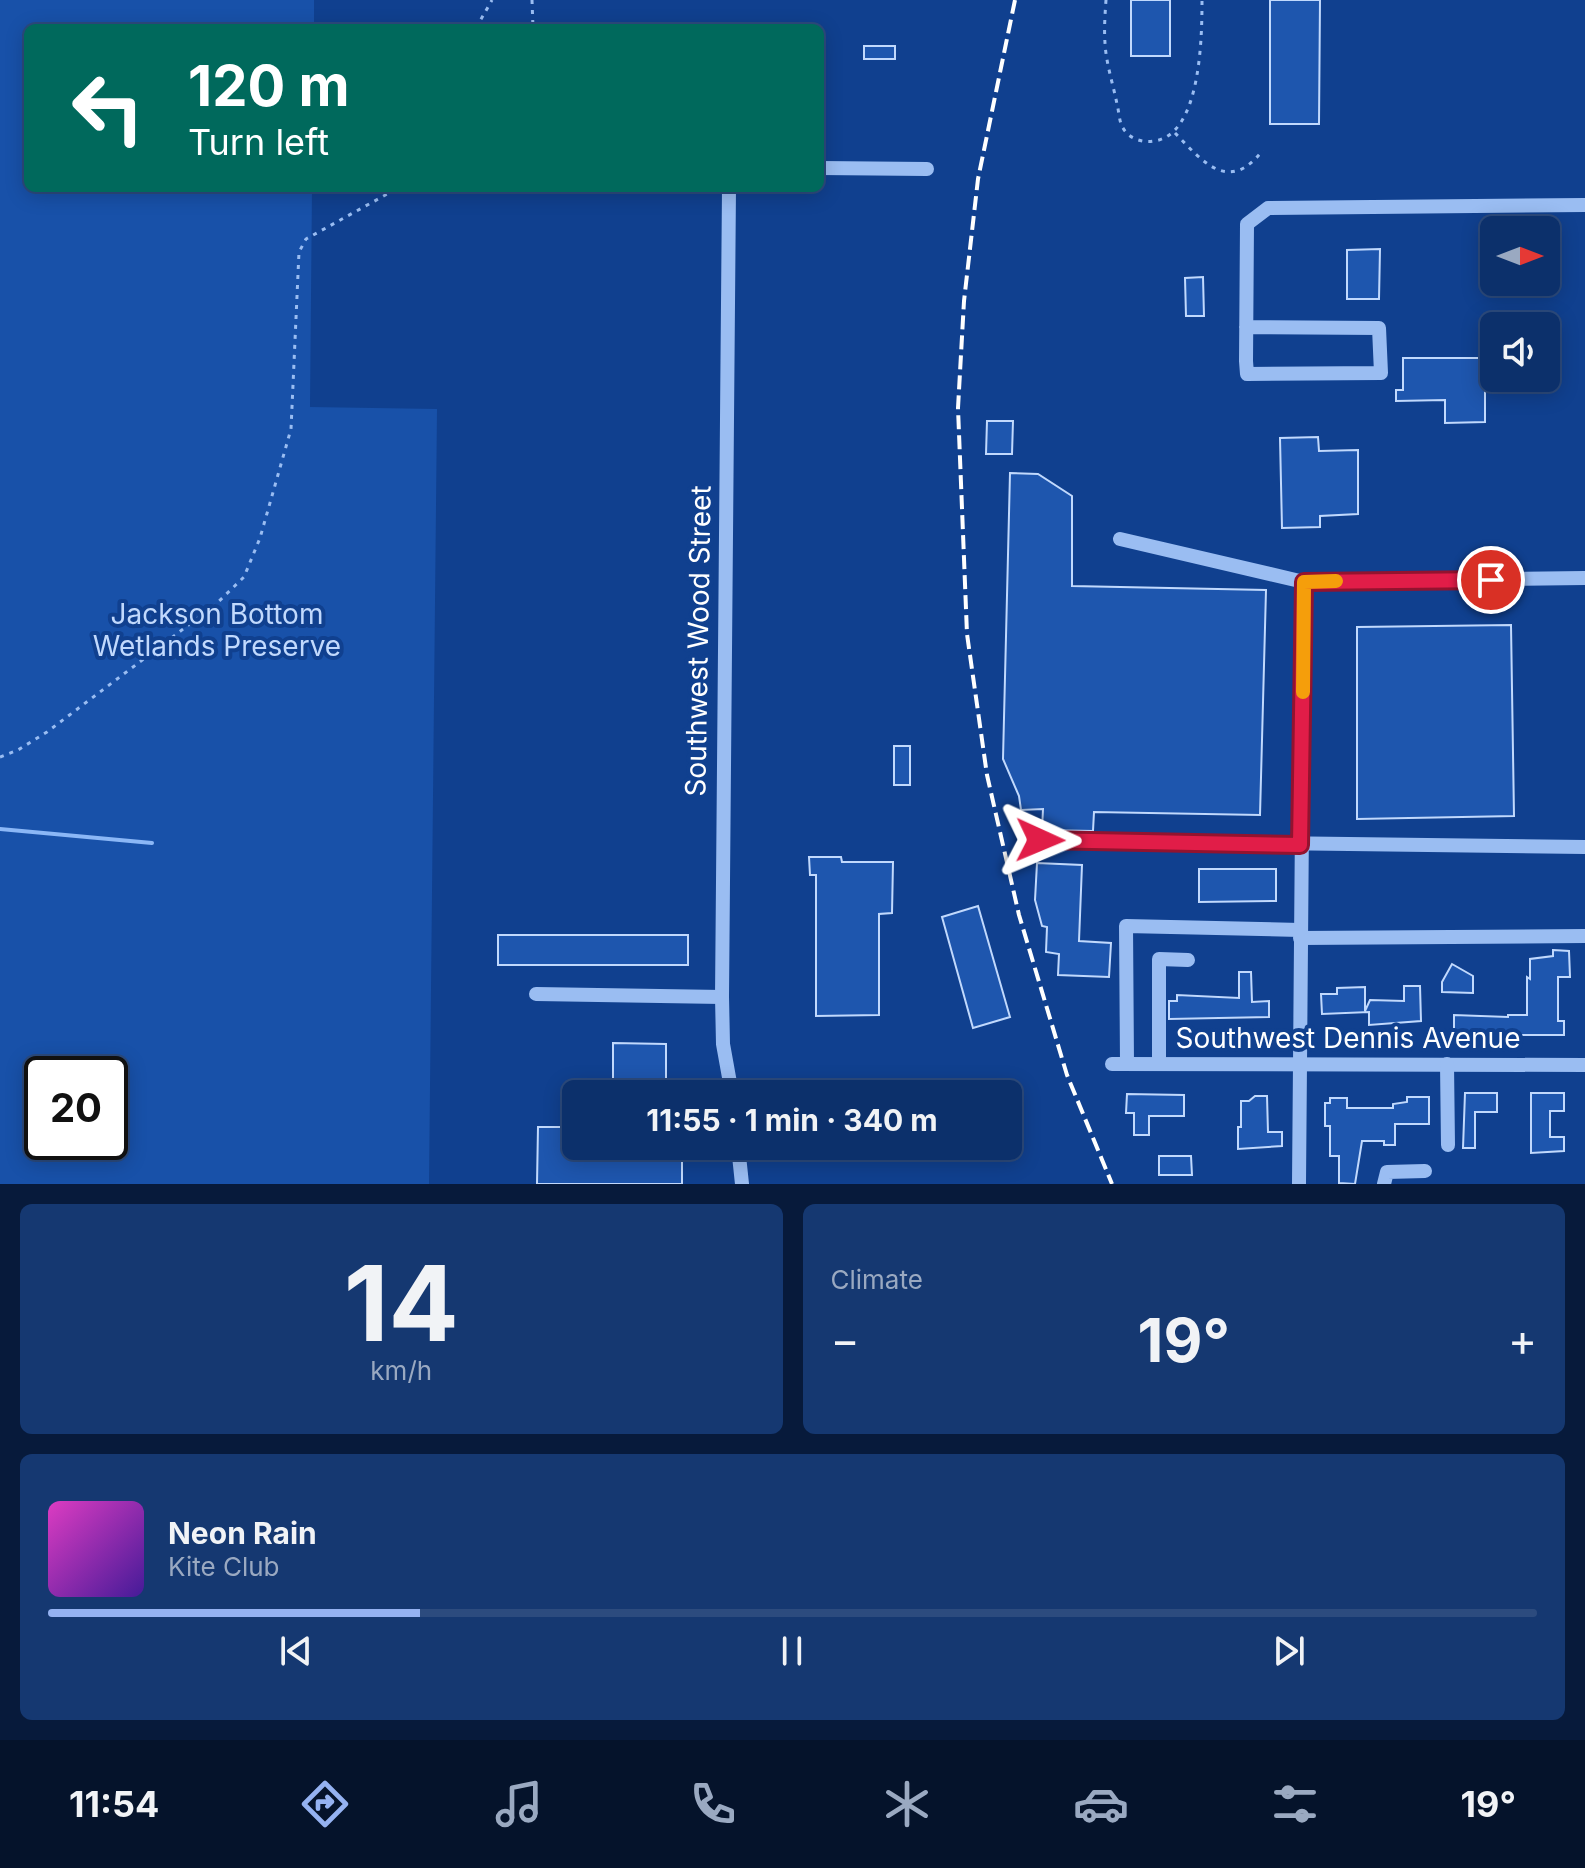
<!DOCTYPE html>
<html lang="en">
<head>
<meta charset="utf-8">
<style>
  body { margin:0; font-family:Inter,sans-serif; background:#153871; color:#f1f3f6; height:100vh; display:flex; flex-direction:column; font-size:30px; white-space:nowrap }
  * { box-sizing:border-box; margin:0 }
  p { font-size:26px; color:#9aa9c1 }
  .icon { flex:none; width:44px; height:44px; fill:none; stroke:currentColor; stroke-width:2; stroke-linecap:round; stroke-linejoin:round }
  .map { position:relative; height:1184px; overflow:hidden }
  .panel { display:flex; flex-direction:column; gap:20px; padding:20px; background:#071a3b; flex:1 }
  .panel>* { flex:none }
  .banner { position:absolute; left:24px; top:24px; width:800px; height:168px; border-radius:12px; box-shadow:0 4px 20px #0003,0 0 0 2px #2c4b7e; background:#00695c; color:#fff; overflow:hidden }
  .needle { width:52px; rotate:90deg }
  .fabs { position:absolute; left:1480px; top:216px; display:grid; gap:16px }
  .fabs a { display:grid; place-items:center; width:80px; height:80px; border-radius:12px; background:#0c306b; box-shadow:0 4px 20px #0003,0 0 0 2px #2c4b7e; font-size:40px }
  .speed { position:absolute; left:24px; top:1056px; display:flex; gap:16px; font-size:40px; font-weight:700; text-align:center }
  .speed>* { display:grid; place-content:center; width:104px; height:104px; border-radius:50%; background:#0c306b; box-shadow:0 4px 20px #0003,0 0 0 2px #2c4b7e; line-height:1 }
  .speed .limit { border:4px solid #111; border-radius:12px; background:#fff; color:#111 }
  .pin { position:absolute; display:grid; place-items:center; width:68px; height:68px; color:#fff; margin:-34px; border:4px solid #fff; border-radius:50%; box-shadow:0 2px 8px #0007 }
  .me { position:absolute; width:88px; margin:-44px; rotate:91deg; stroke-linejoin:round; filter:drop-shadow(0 0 6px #0008) }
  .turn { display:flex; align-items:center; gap:28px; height:168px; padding:0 32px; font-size:36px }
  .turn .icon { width:104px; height:104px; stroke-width:2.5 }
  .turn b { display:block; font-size:56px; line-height:68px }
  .big { font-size:60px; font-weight:700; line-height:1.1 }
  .panel .widget { flex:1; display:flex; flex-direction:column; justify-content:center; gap:12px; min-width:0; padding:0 28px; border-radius:12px; background:#153871 }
  .panel .dial { align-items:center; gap:0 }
  .dial b { font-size:104px; line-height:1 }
  .song { display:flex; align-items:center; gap:24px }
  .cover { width:96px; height:96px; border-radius:12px; background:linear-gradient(135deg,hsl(310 70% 55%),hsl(260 70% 35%)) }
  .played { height:8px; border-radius:4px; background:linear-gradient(90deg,#95b2f1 25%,#2c4b7e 25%) }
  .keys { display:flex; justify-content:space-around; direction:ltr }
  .heat { display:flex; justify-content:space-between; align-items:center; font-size:44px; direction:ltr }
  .panel .tiles { flex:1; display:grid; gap:20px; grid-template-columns:1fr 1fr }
  .widget:last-child { grid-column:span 2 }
  .trip { position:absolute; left:562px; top:1080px; width:460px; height:80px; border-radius:12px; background:#0c306b; box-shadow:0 4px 20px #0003,0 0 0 2px #2c4b7e; font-weight:700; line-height:80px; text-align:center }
  .tab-bar { display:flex; height:128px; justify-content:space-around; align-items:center; background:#05132b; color:#9aa9c1 }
  .tab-bar .icon { width:56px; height:56px }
  .tab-bar .current { color:#95b2f1 }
  .tab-bar b { font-size:36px; color:#f1f3f6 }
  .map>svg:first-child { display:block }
</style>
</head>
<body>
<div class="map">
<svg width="1585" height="1184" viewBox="0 0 1585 1184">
  <rect width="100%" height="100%" fill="#10408f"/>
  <!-- green -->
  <path fill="#1851a9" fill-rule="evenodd" d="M0 0H314V28H28V188H312L310 407 437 409 429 1184H0ZM42 1074H110V1142H42Z"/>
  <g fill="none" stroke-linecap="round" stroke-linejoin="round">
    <!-- stream -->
    <path stroke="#8bb7f6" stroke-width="4" d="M0 829 152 843"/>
  </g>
  <!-- building -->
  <g fill="#1e56ae" stroke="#c1d9fd" stroke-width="2">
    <rect x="1131" y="0" width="39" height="56"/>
    <path d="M1270 0H1320L1319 124H1270Z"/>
    <rect x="864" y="46" width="31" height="13"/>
    <path d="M1380 249 1379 299H1347V250Z"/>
    <path d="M1203 277 1204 316H1186L1185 278Z"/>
    <path d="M1403 358H1485V422L1445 423V400L1396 401V390H1403Z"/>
    <path d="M987 421H1013L1012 454H986Z"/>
    <path d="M1318 437 1319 451 1358 450V514L1320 516V527L1282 528 1280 438Z"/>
    <path d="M1010 473 1038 474 1072 496V586L1266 590 1260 815 1094 812 1093 831 1042 830 1043 809 1021 810 1019 796 1003 759Z"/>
    <path d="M1511 625 1514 816 1357 819V627Z"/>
    <rect x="894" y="746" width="16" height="39"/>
    <path d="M809 857H841L842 862H893L892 913 879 914V1015L816 1016V875H810Z"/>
    <path d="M1037 863 1082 865 1079 941 1111 943 1109 977 1058 975 1059 954 1046 952 1047 927 1042 926 1035 900Z"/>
    <path d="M1199 869H1276V901L1199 902Z"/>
    <path d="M978 906 1010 1017 973 1028 942 917Z"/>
    <rect x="498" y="935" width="190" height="30"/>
    <path d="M1553 950 1569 951 1570 977H1558V1021H1564V1035H1454V1015L1508 1017V1015H1527V977L1530 979V959L1553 956Z"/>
    <path d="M1452 964 1473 976V993L1442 992V982Z"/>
    <path d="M1239 972H1251L1252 1002 1269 1001V1017L1169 1019V1001H1177V995L1239 998Z"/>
    <path d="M1404 986H1420L1421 1021 1369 1025V1012L1322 1014 1321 994H1337V988L1365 987V1011L1370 1000 1404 1001Z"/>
    <path d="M613 1043 666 1044V1094H613Z"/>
    <path d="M1465 1093H1497V1112H1475V1148H1463Z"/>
    <path d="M1531 1093H1564V1111H1550V1137H1564V1151L1531 1153Z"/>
    <path d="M1127 1094 1184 1095V1116H1149V1135H1134V1113H1126Z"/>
    <path d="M1255 1096H1267L1268 1132H1282V1146L1238 1149V1127H1241V1101H1249Z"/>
    <path d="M1407 1097H1429V1124H1395V1145H1384V1141H1362L1355 1184 1339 1183V1156H1330V1126H1325V1103H1330V1098H1347V1108H1393V1104L1407 1102Z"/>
    <path d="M538 1127H576V1146H682V1184H537Z"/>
    <path d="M1159 1156H1191L1192 1175H1159Z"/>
  </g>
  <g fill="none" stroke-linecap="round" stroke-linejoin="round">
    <!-- path -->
    <g stroke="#9abdf2" stroke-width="3" stroke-dasharray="4 6" stroke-linecap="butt">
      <path d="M532 0 533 28"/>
      <path d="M1106 0C1105 14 1104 29 1105 43 1106 63 1113 84 1117 104 1119 111 1119 122 1123 128 1129 139 1143 143 1154 141 1201 135 1202 37 1202 0"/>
      <path d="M476 28 492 0"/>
      <path d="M1175 133C1204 163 1229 194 1263 150"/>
      <path d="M0 757 18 750 47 732 215 605 244 577 260 538 291 429 299 252 306 239 389 193 392 188"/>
    </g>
    <!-- minor -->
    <g stroke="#9abdf2" stroke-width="14">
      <path d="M820 168 927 169"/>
      <path d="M729 188 722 997 723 1044 732 1094"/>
      <path d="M1246 327 1379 328 1381 373 1247 374 1246 361 1247 224 1268 208 1585 205"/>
      <path d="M1120 539 1304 582 1299 1184"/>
      <path d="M1304 582 1585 578"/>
      <path d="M1040 840 1585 847"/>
      <path d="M1300 938 1585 936"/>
      <path d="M536 994 722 997"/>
      <path d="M1127 1063 1126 926 1300 930"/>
      <path d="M1159 1063V959L1188 960"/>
      <path d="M1112 1064 1585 1065"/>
      <path d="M1447 1064 1448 1145"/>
      <path d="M738 1146 742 1184"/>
      <path d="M1384 1184 1387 1172 1425 1171"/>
    </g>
    <!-- rail -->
    <path stroke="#fff" stroke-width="4" stroke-dasharray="14 6" stroke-linecap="butt" d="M1015 0 978 179 964 301 958 408 967 634 987 775 1019 915 1067 1075 1112 1184"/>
  </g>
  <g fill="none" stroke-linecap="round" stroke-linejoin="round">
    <!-- route casing -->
    <g stroke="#92132f" stroke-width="20">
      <path id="route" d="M1040 840 1300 845 1304 582 1491 580"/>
    </g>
    <!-- route -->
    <use href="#route" stroke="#e11d48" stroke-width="14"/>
    <!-- slow -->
    <path stroke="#f59e0b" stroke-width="14" d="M1303 692 1304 582 1336 581"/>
  </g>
  <g text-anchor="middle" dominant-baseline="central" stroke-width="8" stroke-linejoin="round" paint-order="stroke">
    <!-- park labels -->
    <g font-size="28" fill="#c1d9fd" stroke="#10408f">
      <text x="217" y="614">Jackson Bottom<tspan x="217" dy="32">Wetlands Preserve</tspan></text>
    </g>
    <!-- street labels -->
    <g font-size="28" fill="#fff" stroke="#10408f">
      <text transform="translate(698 641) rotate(-89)">Southwest Wood Street</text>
      <text x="1348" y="1038">Southwest Dennis Avenue</text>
    </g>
  </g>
</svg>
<div class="fabs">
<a><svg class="needle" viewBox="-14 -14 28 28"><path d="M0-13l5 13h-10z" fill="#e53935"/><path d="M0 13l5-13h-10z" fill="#9aa9c1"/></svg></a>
<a><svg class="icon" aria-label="sound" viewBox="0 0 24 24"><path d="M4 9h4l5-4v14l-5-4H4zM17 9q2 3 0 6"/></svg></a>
</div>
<div class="speed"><div class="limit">20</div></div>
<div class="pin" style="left:1491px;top:580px;background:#d93025"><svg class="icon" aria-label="arrive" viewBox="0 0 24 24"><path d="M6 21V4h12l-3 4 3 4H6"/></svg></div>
<svg class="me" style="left:1040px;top:840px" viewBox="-20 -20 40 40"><path d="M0-17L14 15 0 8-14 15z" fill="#e11d48" stroke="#fff" stroke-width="4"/></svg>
<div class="trip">11:55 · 1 min · 340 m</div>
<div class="banner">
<div class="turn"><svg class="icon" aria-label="left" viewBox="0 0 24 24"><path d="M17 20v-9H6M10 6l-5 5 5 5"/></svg><div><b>120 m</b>Turn left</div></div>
</div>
</div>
<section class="panel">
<div class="tiles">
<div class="widget dial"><b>14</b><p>km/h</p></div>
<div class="widget"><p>Climate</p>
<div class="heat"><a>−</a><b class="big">19°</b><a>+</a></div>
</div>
<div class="widget">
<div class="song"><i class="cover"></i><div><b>Neon Rain</b><p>Kite Club</p></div></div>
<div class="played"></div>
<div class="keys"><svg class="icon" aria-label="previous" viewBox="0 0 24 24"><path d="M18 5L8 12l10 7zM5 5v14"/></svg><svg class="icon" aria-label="pause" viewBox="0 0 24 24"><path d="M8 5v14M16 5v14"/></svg><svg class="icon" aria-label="next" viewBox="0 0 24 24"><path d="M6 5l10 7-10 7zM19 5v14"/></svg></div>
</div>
</div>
</section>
<nav class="tab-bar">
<b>11:54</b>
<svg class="icon current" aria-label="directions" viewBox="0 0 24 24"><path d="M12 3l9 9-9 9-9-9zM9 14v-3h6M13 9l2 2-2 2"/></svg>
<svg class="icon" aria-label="music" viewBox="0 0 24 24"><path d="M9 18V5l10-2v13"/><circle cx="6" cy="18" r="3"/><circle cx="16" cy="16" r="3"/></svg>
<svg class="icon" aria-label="phone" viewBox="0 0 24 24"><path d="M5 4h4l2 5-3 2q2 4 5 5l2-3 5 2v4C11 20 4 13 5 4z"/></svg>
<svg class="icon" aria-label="climate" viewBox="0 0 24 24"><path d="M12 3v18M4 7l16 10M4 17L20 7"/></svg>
<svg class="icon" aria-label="car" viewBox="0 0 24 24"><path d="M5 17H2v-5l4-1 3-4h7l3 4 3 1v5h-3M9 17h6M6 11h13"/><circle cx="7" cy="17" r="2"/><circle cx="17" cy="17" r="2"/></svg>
<svg class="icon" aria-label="filters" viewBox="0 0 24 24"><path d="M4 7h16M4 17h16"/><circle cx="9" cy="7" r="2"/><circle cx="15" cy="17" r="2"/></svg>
<b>19°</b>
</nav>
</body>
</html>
